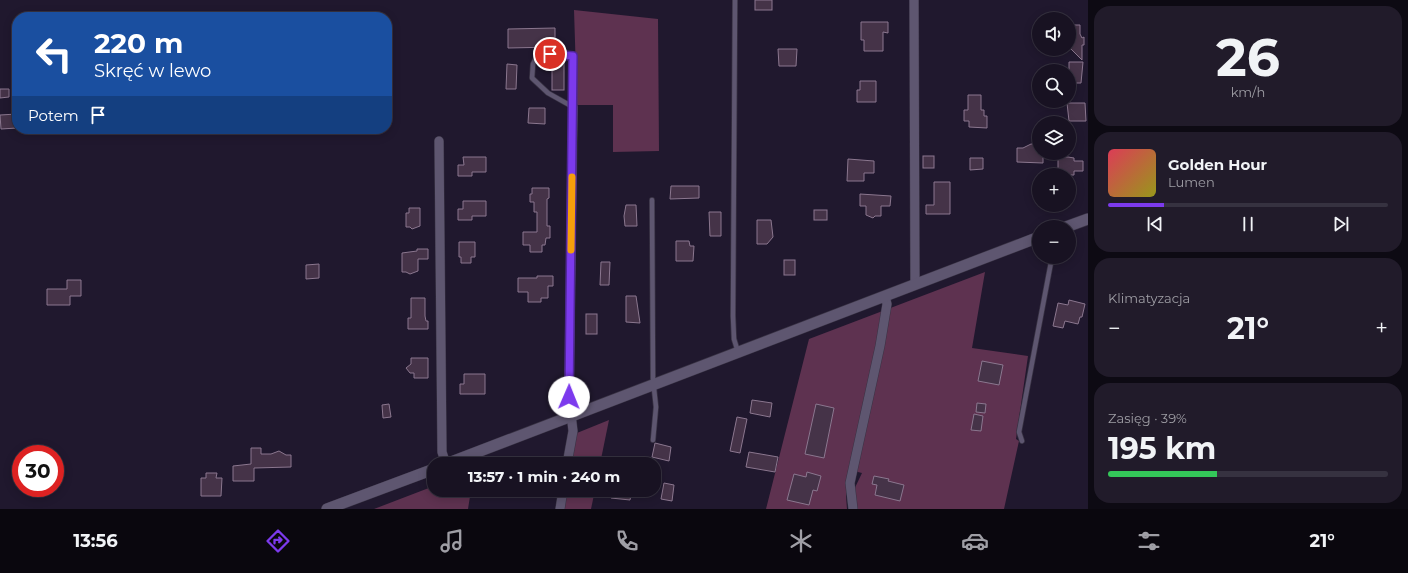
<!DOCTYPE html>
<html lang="pl">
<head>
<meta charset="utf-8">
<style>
  body { margin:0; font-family:Montserrat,sans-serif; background:#211b2a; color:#f1f3f6; height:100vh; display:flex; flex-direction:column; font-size:15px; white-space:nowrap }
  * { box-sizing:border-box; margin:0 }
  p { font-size:13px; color:#9f9ea5 }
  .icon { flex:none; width:22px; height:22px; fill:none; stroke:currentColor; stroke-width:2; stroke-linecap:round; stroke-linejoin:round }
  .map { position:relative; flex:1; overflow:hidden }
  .drawer { display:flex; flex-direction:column; gap:6px; padding:6px; background:#0d0a13; width:320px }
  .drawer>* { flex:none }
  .guide { position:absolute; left:12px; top:12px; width:380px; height:122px; border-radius:16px; box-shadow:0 2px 10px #0003,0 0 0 1px #363240; background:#1a4fa0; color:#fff; overflow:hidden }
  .fabs { position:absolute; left:1032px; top:12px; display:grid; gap:8px }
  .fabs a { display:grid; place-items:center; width:44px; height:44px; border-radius:50%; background:#181222; box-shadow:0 2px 10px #0003,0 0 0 1px #363240; font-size:20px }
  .speed { position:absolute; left:12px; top:445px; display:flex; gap:8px; font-size:20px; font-weight:700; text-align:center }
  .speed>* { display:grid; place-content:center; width:52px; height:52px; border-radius:50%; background:#181222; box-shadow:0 2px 10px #0003,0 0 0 1px #363240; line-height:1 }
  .speed .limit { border:6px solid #d22; background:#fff; color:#111 }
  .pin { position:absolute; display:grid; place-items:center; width:34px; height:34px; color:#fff; margin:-17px; border:2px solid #fff; border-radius:50%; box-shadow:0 1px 4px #0007 }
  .me { position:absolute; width:44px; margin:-22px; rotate:1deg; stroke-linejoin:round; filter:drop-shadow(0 0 3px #0008) }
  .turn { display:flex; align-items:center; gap:14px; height:84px; padding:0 16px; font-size:18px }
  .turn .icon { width:52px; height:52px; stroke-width:2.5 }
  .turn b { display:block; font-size:28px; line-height:34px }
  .then { display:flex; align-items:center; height:38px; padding:0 16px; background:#0003; gap:8px; font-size:15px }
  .big { font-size:30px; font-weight:700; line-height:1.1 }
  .drawer .widget { flex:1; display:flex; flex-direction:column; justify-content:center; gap:6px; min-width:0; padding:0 14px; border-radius:16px; background:#211b2a }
  .drawer .dial { align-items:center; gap:0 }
  .dial b { font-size:52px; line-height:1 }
  .song { display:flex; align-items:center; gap:12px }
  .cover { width:48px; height:48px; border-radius:6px; background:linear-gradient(135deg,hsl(350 70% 55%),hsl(60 70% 35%)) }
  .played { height:4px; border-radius:2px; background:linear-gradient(90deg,#7c3aed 20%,#363240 20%) }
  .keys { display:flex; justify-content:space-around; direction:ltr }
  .heat { display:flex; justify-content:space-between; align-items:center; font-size:22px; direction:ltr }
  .charge { height:6px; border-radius:3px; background:linear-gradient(90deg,#34c759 39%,#363240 0) }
  .trip { position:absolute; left:427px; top:457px; width:234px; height:40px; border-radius:16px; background:#181222; box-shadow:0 2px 10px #0003,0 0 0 1px #363240; font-weight:700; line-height:40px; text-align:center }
  .menu { display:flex; height:64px; justify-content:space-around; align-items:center; background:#0a070e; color:#9f9ea5 }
  .menu .icon { width:28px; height:28px }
  .menu .current { color:#7c3aed }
  .menu b { font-size:18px; color:#f1f3f6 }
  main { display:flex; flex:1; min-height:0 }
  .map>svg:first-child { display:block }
</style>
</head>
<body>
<main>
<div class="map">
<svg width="1088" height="509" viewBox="0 0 1088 509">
  <rect width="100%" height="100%" fill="#20182e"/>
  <!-- green -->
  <g fill="#5e3250">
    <path d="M574 10 658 19 659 151 613 152V105H577Z"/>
    <path d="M985 272 972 348 1028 356 1016 439 1019 441 1004 509H853L851 496 862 473 850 470 846 496 847 509H766L809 339Z"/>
    <path d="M609 420 600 464H567L572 435Z"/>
    <path d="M434 486V490H471L468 509H374Z"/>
    <path d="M562 490H595L591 509H559Z"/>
  </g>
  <!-- building -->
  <g fill="#453348" stroke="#8b778f">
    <rect x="755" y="0" width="17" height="10"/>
    <path d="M861 22H888V33L883 32V51H864V40H861Z"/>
    <path d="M1070 25H1080V34L1082 38 1084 37V45H1082V60L1069 47Z"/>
    <path d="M555 28V47L508 48V29Z"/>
    <path d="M778 49H797L796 66H779Z"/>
    <rect x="552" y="62" width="12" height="28"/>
    <path d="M1069 62H1083L1081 83H1069Z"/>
    <path d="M507 64 517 65 516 89H506Z"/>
    <path d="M860 81H876V102H857V90H860Z"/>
    <path d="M0 89H9V97L0 98Z"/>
    <path d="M968 95H981V110H984V116H987V128L969 127V121H964V110H968Z"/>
    <path d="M1067 103H1085L1086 121H1069Z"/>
    <path d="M529 108H545V124L528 123Z"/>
    <path d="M17 114V128L1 129 0 115Z"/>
    <path d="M1031 144H1035L1039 149V153H1043V163L1017 162V148H1023Z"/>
    <rect x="923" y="156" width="11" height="12"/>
    <path d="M463 157H486V172H472V176H458V165H464Z"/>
    <path d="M1058 157H1068L1074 158V161H1083V171H1074V175H1058Z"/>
    <path d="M970 158H983V169L970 170Z"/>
    <path d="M848 159 874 161V173H864V181H847Z"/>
    <path d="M934 182H950V214H926V205H934Z"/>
    <path d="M671 186H699V198L670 199Z"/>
    <path d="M532 188H549V198L547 199V226H550V238H546L545 245H542V252H530V245H523V232H537V212H534V202H530V194H532Z"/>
    <path d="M860 194 891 196 890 206H881V216H875L873 218 866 215V206H860Z"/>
    <path d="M463 201H486V216H472V220H458V209H463Z"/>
    <path d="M626 205H636L637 226H625L624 216Z"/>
    <path d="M409 208H420V226L412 229 410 227H406V213H409Z"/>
    <rect x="814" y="210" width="13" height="10"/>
    <path d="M709 212H721V236H710Z"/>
    <path d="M757 220H771L773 237 767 244H757Z"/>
    <path d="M676 241H689L690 246H694L693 261H676Z"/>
    <path d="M459 242H475V257H471V263H461V257H459Z"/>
    <path d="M417 249H428V259H418V271L410 274 406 272H402V253L417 251Z"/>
    <rect x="784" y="260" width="11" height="15"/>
    <path d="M601 262H610L609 285H600Z"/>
    <path d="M319 264V278L306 279V265Z"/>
    <path d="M537 276H553V286H548V298H541V302H528V292H518V278H537Z"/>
    <path d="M67 280H81V296H70V305H47V289H67Z"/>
    <path d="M626 296H636L640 323 626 322Z"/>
    <path d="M411 298H425V316L426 321H428V329H408V318H411Z"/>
    <path d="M1069 300 1085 304 1082 317H1080L1078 324 1065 321 1063 328 1053 326 1058 303 1068 305Z"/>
    <rect x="586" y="314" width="11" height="20"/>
    <path d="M411 358H428V378H414V373H410L406 368 411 364Z"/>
    <path d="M982 361 1003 365 999 385 978 381Z"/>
    <path d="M464 374H485V394H460V384H464Z"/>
    <path d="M752 400 772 403 770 417 750 413Z"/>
    <path d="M977 403 986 404 985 413 976 412Z"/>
    <path d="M389 404 391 417 383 418 382 405Z"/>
    <path d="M816 404 834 408 824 458 805 454Z"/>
    <path d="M974 414 983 416 981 431 971 430Z"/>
    <path d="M737 417 747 419 740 453 730 451Z"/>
    <path d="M655 443 671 447 669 461 652 457Z"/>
    <path d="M251 448H261V454H271L279 451 286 455H291V467L254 468V481H233V466L251 464Z"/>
    <path d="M749 452 778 457 775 472 746 467Z"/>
    <path d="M807 472 821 476 817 491 813 490 809 505 787 500 794 474 806 477Z"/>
    <path d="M206 473H217L216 478H222L221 496H201V478H206Z"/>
    <path d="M874 476 889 479 888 481 904 485 900 501 875 495 877 485 872 484Z"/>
    <path d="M664 483 674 485 672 501 661 499Z"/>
    <path d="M612 490H632L630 500 611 498Z"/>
  </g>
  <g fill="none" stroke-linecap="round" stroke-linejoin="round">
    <!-- service casing -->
    <g stroke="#393344" stroke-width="6">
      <g id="service">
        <path d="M735 0 733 316 734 339 738 352"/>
        <path d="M549 54 573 56V107L548 93 532 78 533 64 537 56Z"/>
        <path d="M652 200 653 379 656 407 653 440"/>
        <path d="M1022 441 1019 432 1052 257"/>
      </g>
    </g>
    <!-- minor casing -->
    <g stroke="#393344" stroke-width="10">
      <g id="minor">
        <path d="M914 0 915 284"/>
        <path d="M439 141 442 452 446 464"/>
        <path d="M567 464 573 431 569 397 573 107"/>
        <path d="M560 509 563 490"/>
        <path d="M853 509 850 483 880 346 887 304 885 296"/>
      </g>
    </g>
    <!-- tertiary casing -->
    <g stroke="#393344" stroke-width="12">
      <g id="tertiary">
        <path d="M1066 227 1088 219"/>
        <path d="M446 464 1039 237"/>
        <path d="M327 509 434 469"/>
      </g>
    </g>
    <!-- service -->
    <use href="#service" stroke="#5e5670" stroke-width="4.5"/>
    <!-- minor -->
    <use href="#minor" stroke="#5e5670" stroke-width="9"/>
    <!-- tertiary -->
    <use href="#tertiary" stroke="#5e5670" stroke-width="11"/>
  </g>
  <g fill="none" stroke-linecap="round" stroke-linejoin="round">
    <!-- route casing -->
    <g stroke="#51269a" stroke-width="10">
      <path id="route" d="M550 54 573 56 569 397"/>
    </g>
    <!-- route -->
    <use href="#route" stroke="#7c3aed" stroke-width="7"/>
    <!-- slow -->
    <path stroke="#f59e0b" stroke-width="7" d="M571 250 572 177"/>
  </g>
</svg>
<div class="fabs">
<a><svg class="icon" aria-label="sound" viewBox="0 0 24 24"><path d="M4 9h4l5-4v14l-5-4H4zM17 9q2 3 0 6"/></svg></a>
<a><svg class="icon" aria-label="search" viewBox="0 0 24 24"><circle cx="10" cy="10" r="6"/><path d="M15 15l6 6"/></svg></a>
<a><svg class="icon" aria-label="layers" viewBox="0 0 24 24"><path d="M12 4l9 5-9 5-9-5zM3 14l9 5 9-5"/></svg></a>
<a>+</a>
<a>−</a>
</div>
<div class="speed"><div class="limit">30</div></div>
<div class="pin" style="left:550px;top:54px;background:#d93025"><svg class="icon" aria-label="arrive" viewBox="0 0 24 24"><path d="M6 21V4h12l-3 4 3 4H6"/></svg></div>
<svg class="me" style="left:569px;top:397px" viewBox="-20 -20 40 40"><circle r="19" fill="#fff"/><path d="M0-13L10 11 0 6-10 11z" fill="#7c3aed"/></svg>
<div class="trip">13:57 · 1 min · 240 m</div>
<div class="guide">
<div class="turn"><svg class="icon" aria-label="left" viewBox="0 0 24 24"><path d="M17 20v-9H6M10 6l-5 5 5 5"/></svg><div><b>220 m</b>Skręć w lewo</div></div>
<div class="then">Potem<svg class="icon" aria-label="arrive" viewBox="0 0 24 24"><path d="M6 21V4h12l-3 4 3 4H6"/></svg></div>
</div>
</div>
<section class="drawer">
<div class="widget dial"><b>26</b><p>km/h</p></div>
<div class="widget">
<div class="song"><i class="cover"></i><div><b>Golden Hour</b><p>Lumen</p></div></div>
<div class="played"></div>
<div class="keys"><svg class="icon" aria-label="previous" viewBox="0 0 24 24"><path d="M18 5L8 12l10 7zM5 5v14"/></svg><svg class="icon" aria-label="pause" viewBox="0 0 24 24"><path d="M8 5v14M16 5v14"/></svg><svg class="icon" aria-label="next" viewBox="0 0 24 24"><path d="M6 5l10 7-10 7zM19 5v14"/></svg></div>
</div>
<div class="widget"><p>Klimatyzacja</p>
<div class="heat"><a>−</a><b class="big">21°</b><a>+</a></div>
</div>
<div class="widget"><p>Zasięg · 39%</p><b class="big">195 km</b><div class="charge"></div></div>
</section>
</main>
<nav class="menu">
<b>13:56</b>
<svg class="icon current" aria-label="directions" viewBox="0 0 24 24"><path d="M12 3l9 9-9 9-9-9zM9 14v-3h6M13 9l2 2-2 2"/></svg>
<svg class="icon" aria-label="music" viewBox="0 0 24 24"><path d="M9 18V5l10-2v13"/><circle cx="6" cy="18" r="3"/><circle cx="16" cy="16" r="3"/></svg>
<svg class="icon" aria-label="phone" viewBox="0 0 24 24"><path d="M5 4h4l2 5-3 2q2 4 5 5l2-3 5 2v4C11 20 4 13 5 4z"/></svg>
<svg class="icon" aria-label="climate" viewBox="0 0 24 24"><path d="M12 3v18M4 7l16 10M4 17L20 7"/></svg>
<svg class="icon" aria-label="car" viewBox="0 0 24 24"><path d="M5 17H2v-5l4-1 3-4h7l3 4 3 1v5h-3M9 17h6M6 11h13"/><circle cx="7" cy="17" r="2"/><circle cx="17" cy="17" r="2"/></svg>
<svg class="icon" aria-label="filters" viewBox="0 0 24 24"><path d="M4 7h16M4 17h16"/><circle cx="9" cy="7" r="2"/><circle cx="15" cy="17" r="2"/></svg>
<b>21°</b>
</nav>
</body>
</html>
